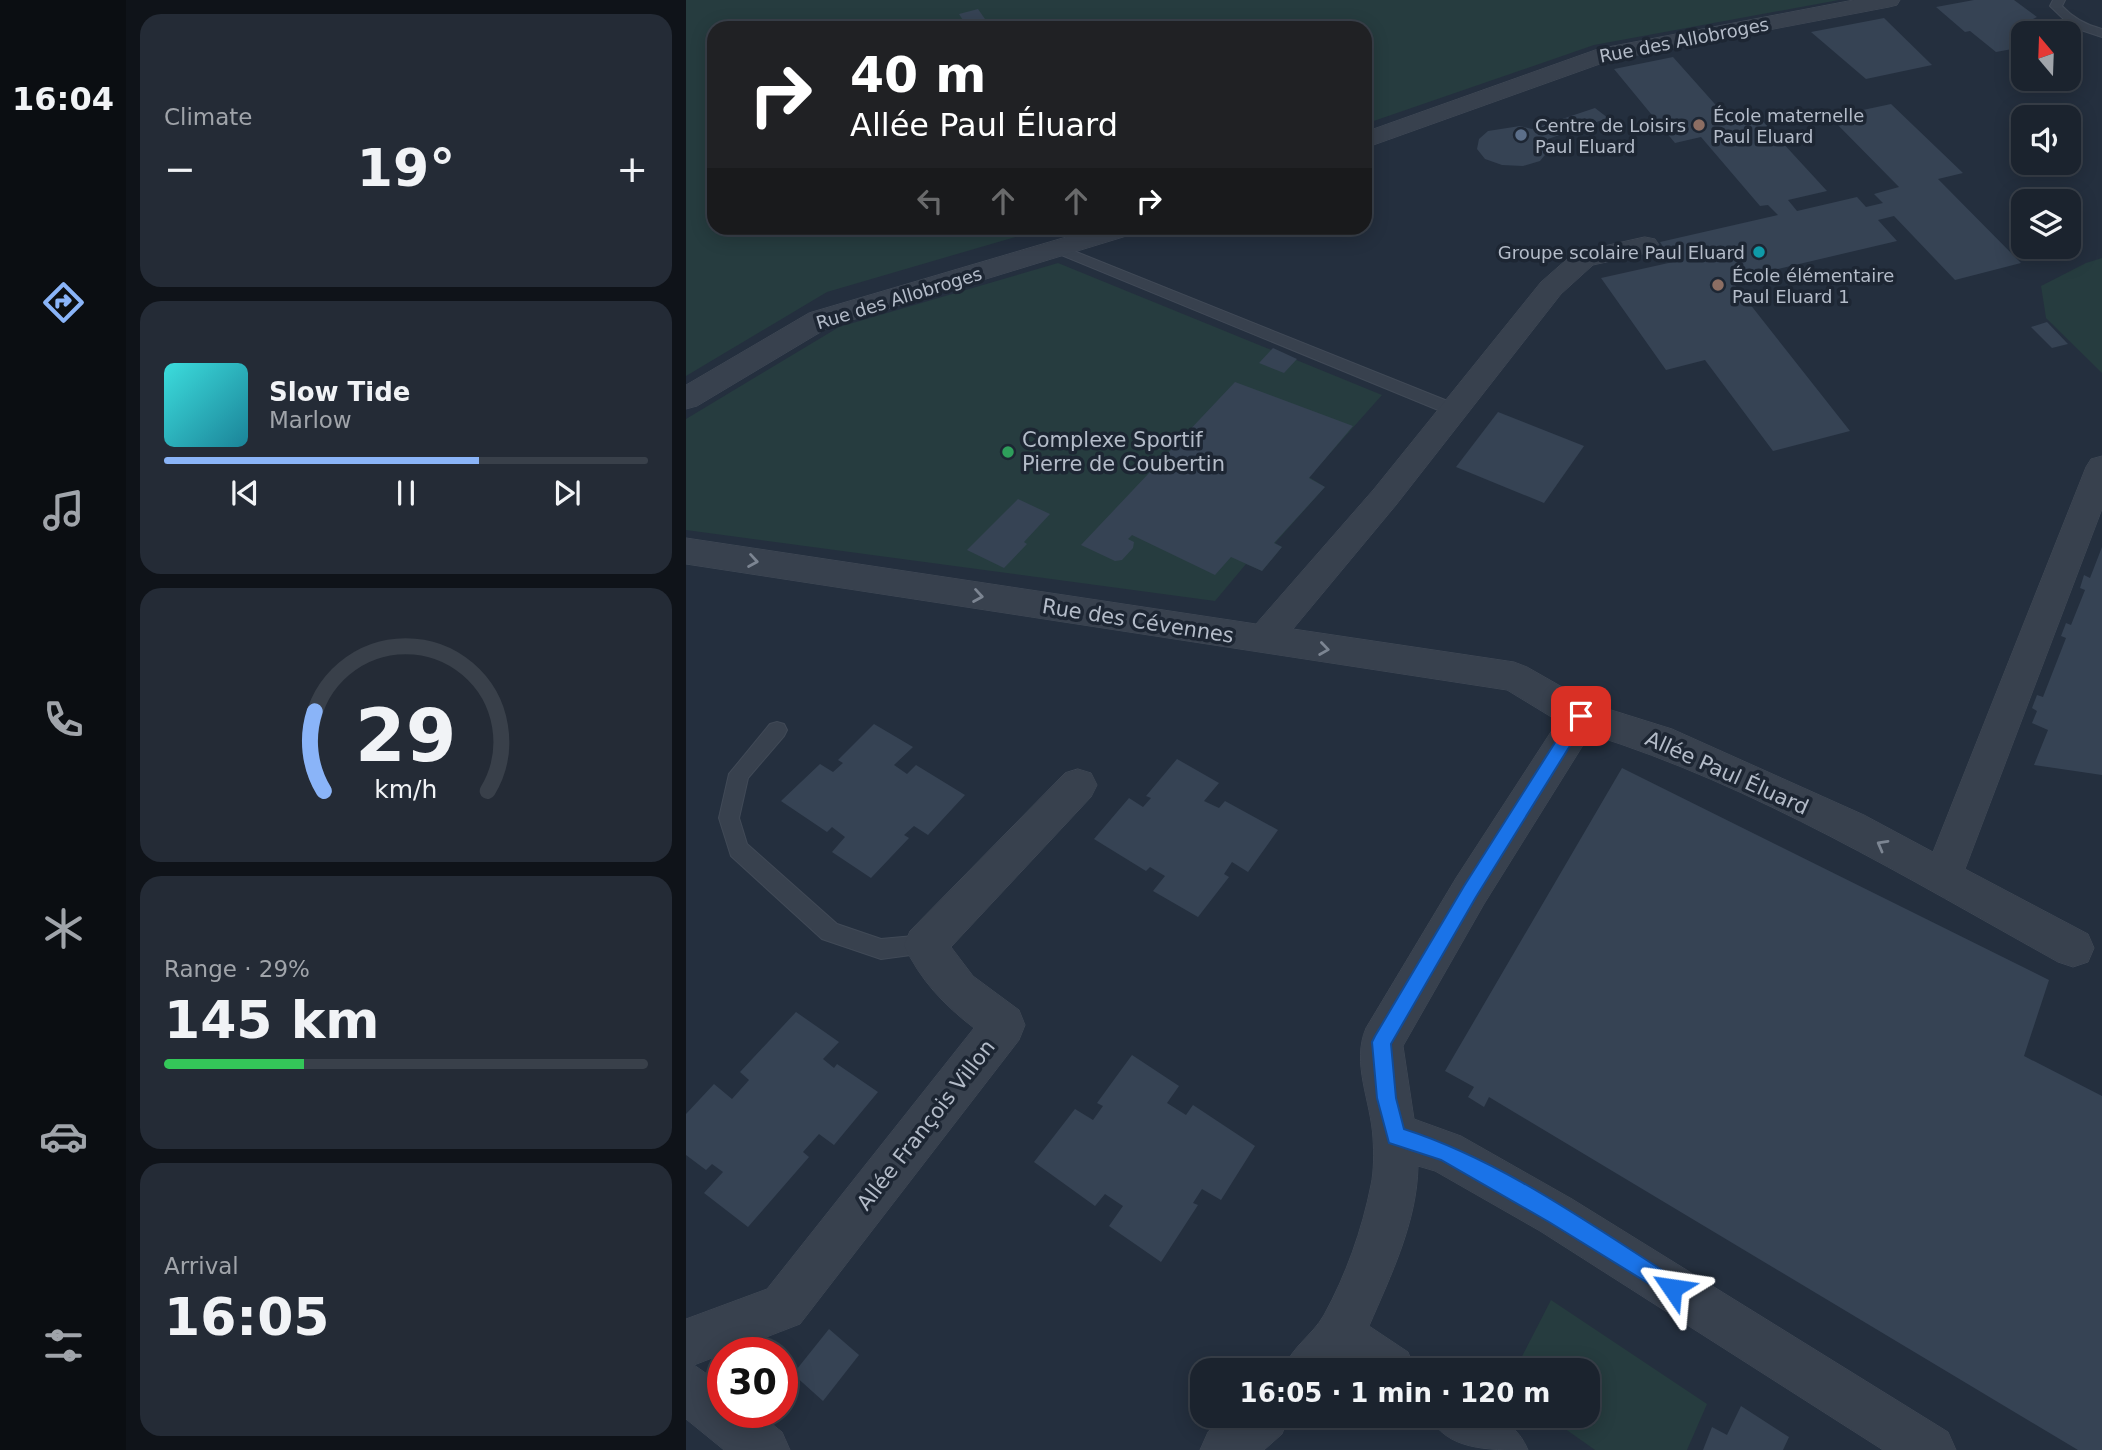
<!DOCTYPE html>
<html lang="en">
<head>
<meta charset="utf-8">
<style>
  body { margin:0; font-family:"DejaVu Sans",sans-serif; background:#242b36; color:#f1f3f6; height:100vh; display:flex; flex-direction:column; font-size:26px; white-space:nowrap }
  * { box-sizing:border-box; margin:0 }
  p { font-size:23px; color:#a0a4aa }
  .icon { flex:none; width:38px; height:38px; fill:none; stroke:currentColor; stroke-width:2; stroke-linecap:round; stroke-linejoin:round }
  .map { position:relative; flex:1; overflow:hidden }
  .side { display:flex; flex-direction:column; gap:14px; padding:14px; background:#0f1319; width:560px }
  .side>* { flex:none }
  .hud { position:absolute; left:21px; top:21px; width:665px; height:214px; border-radius:21px; box-shadow:0 4px 18px #0003,0 0 0 2px #39404a; background:#202124; color:#fff; overflow:hidden }
  .needle { width:46px; rotate:341deg }
  .fabs { position:absolute; left:1325px; top:21px; display:grid; gap:14px }
  .fabs a { display:grid; place-items:center; width:70px; height:70px; border-radius:14px; background:#1b232e; box-shadow:0 4px 18px #0003,0 0 0 2px #39404a; font-size:35px }
  .speed { position:absolute; left:21px; top:1337px; display:flex; gap:14px; font-size:35px; font-weight:700; text-align:center }
  .speed>* { display:grid; place-content:center; width:91px; height:91px; border-radius:50%; background:#1b232e; box-shadow:0 4px 18px #0003,0 0 0 2px #39404a; line-height:1 }
  .speed .limit { border:10px solid #d22; background:#fff; color:#111 }
  .pin { position:absolute; display:grid; place-items:center; width:60px; height:60px; color:#fff; margin:-30px; border-radius:14px; box-shadow:0 4px 10px #0006 }
  .me { position:absolute; width:77px; margin:-38px; rotate:302deg; stroke-linejoin:round; filter:drop-shadow(0 0 5px #0008) }
  .turn { display:flex; align-items:center; gap:24px; height:147px; padding:0 28px; font-size:32px }
  .turn .icon { width:91px; height:91px; stroke-width:2.5 }
  .turn b { display:block; font-size:49px; line-height:60px }
  .lanes { display:flex; align-items:center; height:66px; padding:0 28px; background:#0003; justify-content:center; gap:35px; direction:ltr }
  .lanes .off { opacity:.35 }
  .big { font-size:52px; font-weight:700; line-height:1.1 }
  .side .card { flex:1; display:flex; flex-direction:column; justify-content:center; gap:10px; min-width:0; padding:0 24px; border-radius:21px; background:#242b36 }
  .side .dial { align-items:center; gap:0 }
  .dial svg { height:182px; overflow:visible; fill:none; stroke:#39404a; stroke-width:7; stroke-linecap:round; text-anchor:middle }
  .dial text { fill:#f1f3f6; stroke:none }
  .song { display:flex; align-items:center; gap:21px }
  .cover { width:84px; height:84px; border-radius:10px; background:linear-gradient(135deg,hsl(180 70% 55%),hsl(190 70% 35%)) }
  .played { height:7px; border-radius:4px; background:linear-gradient(90deg,#8ab4f8 65%,#39404a 65%) }
  .keys { display:flex; justify-content:space-around; direction:ltr }
  .heat { display:flex; justify-content:space-between; align-items:center; font-size:38px; direction:ltr }
  .charge { height:10px; border-radius:5px; background:linear-gradient(90deg,#34c759 29%,#39404a 0) }
  .trip { position:absolute; left:504px; top:1358px; width:410px; height:70px; border-radius:21px; background:#1b232e; box-shadow:0 4px 18px #0003,0 0 0 2px #39404a; font-weight:700; line-height:70px; text-align:center }
  main { display:flex; flex:1; min-height:0 }
  .tabs { display:flex; flex-direction:column; width:126px; justify-content:space-around; align-items:center; background:#0b0e12; color:#a0a4aa }
  .tabs .icon { width:49px; height:49px }
  .tabs .on { color:#8ab4f8 }
  .tabs b { font-size:32px; color:#f1f3f6 }
  .map>svg:first-child { display:block }
</style>
</head>
<body>
<main>
<nav class="tabs">
<b>16:04</b>
<svg class="icon on" aria-label="directions" viewBox="0 0 24 24"><path d="M12 3l9 9-9 9-9-9zM9 14v-3h6M13 9l2 2-2 2"/></svg>
<svg class="icon" aria-label="music" viewBox="0 0 24 24"><path d="M9 18V5l10-2v13"/><circle cx="6" cy="18" r="3"/><circle cx="16" cy="16" r="3"/></svg>
<svg class="icon" aria-label="phone" viewBox="0 0 24 24"><path d="M5 4h4l2 5-3 2q2 4 5 5l2-3 5 2v4C11 20 4 13 5 4z"/></svg>
<svg class="icon" aria-label="climate" viewBox="0 0 24 24"><path d="M12 3v18M4 7l16 10M4 17L20 7"/></svg>
<svg class="icon" aria-label="car" viewBox="0 0 24 24"><path d="M5 17H2v-5l4-1 3-4h7l3 4 3 1v5h-3M9 17h6M6 11h13"/><circle cx="7" cy="17" r="2"/><circle cx="17" cy="17" r="2"/></svg>
<svg class="icon" aria-label="filters" viewBox="0 0 24 24"><path d="M4 7h16M4 17h16"/><circle cx="9" cy="7" r="2"/><circle cx="15" cy="17" r="2"/></svg>
</nav>
<section class="side">
<div class="card"><p>Climate</p>
<div class="heat"><a>−</a><b class="big">19°</b><a>+</a></div>
</div>
<div class="card">
<div class="song"><i class="cover"></i><div><b>Slow Tide</b><p>Marlow</p></div></div>
<div class="played"></div>
<div class="keys"><svg class="icon" aria-label="previous" viewBox="0 0 24 24"><path d="M18 5L8 12l10 7zM5 5v14"/></svg><svg class="icon" aria-label="pause" viewBox="0 0 24 24"><path d="M8 5v14M16 5v14"/></svg><svg class="icon" aria-label="next" viewBox="0 0 24 24"><path d="M6 5l10 7-10 7zM19 5v14"/></svg></div>
</div>
<div class="card dial"><svg viewBox="0 0 100 80">
<path d="M14 69A42 42 0 1 1 86 69"/>
<path d="M14 69A42 42 0 0 1 10 34" stroke="#8ab4f8"/>
<text x="50" y="56" font-size="32" font-weight="700">29</text>
<text x="50" y="72" font-size="11">km/h</text>
</svg></div>
<div class="card"><p>Range · 29%</p><b class="big">145 km</b><div class="charge"></div></div>
<div class="card"><p>Arrival</p><b class="big">16:05</b></div>
</section>
<div class="map">
<svg width="1416" height="1450" viewBox="0 0 1416 1450">
  <rect width="100%" height="100%" fill="#242f3e"/>
  <!-- green -->
  <g fill="#263c3f">
    <path d="M0 0H1153L908 45 679 124V28H28V228H360L141 292 0 376Z"/>
    <path d="M1416 258V373L1360 318 1355 286 1400 263Z"/>
    <path d="M372 263 696 395 623 477 639 487 589 543 596 547 576 571 560 564 529 601 0 530V419L153 327Z"/>
    <path d="M865 1300 1021 1404 1001 1450H909L861 1416H901V1370H829Z"/>
  </g>
  <!-- building -->
  <g fill="#364354">
    <path d="M1288 0H1328L1351 17 1347 19 1365 33H1337V47L1310 52 1284 31 1279 32 1250 7Z"/>
    <path d="M292 9 299 19 280 25 273 14Z"/>
    <path d="M1198 18 1246 65 1180 79 1125 32Z"/>
    <path d="M987 57 1044 121 1072 116 1141 191 1102 200 1111 211 1171 197 1180 207 1197 203 1188 194 1213 187 1144 117 1205 104 1277 173 1252 179 1335 263 1269 280 1208 216 1192 220 1211 241 1045 280 1164 431 1087 451 1019 360 980 370 915 278 987 262 974 242 1092 215 1082 205 1074 206 1015 137 989 143 928 69Z"/>
    <path d="M909 108 922 118 862 139 863 150 854 161 837 166 816 165 799 159 791 149 793 139 802 131 834 126 846 129Z"/>
    <path d="M1361 322 1382 344 1366 348 1345 327Z"/>
    <path d="M587 348 611 359 598 373 573 363Z"/>
    <path d="M549 382 667 426 623 478 639 487 588 543 596 547 576 571 545 557 529 575 446 535 442 539 448 542 447 548 436 560 429 561 395 545Z"/>
    <path d="M812 412 898 446 858 503 770 467Z"/>
    <path d="M332 499 364 514 338 542 341 544 318 568 281 550Z"/>
    <path d="M1416 547V775L1348 765 1362 730 1346 723 1351 711 1346 708 1351 695 1357 697 1380 638 1375 636 1380 623 1385 625 1399 590 1394 588 1398 575 1404 578Z"/>
    <path d="M188 724 227 747 208 765 221 774 230 765 279 795 242 835 228 826 218 835 223 838 185 878 146 852 159 837 146 827 141 832 95 801 134 764 147 772 157 763 152 760Z"/>
    <path d="M491 759 533 783 518 801 533 808 539 801 592 830 562 872 546 862 538 874 543 877 512 917 467 891 479 876 464 867 460 871 408 839 443 798 457 807 465 798 460 796Z"/>
    <path d="M936 768 1363 980 1338 1056 1416 1096V1450H1392L803 1097 798 1107 782 1097 788 1087 759 1071Z"/>
    <path d="M110 1012 153 1042 137 1059 148 1068 151 1064 192 1092 148 1145 133 1134 117 1152 123 1157 62 1227 18 1193 37 1172 26 1164 20 1170 0 1155V1114L28 1084 46 1099 63 1080 54 1072Z"/>
    <path d="M446 1055 493 1086 481 1103 500 1115 507 1105 569 1146 535 1200 516 1189 507 1203 512 1205 475 1262 423 1226 437 1206 419 1194 409 1206 348 1162 389 1109 407 1120 417 1106 411 1103Z"/>
    <path d="M143 1329 173 1355 137 1401 107 1374Z"/>
    <path d="M1055 1406 1103 1437 1097 1450H1017L1026 1427 1041 1435Z"/>
  </g>
  <g fill="none" stroke-linecap="round" stroke-linejoin="round">
    <!-- lane casing -->
    <g stroke="#414a57" stroke-width="2">
      <g id="lane">
        <path d="M1367 0H1379L1376 6C1387 18 1400 25 1416 29V37L1386 27 1364 6Z"/>
        <path d="M373 245 774 406 776 410 768 416 762 414 368 252V246Z"/>
        <path d="M91 722 98 724 101 730 98 736 62 778 53 818 61 844 151 924 195 939 239 935 247 938 250 945 247 952 195 959 136 939 45 856 33 818 43 774 84 724Z"/>
      </g>
    </g>
    <!-- street casing -->
    <g stroke="#414a57" stroke-width="1">
      <g id="street">
        <path d="M1168 0H1214L1211 5 1203 7 925 60 679 148V132L912 49Z"/>
        <path d="M411 228H451L447 234 143 327 11 406 0 409V385L123 313Z"/>
        <path d="M959 237 969 239 973 245 969 251 907 265 875 294 710 505 607 629 828 662 841 667 906 704 986 729 1178 815 1247 852 1400 467 1405 459 1416 456V509L1279 869 1402 934 1408 948 1402 962 1387 967 1372 962C1221 878 1070 786 904 734L798 904 717 1046 728 1119 775 1136 886 1199 1262 1432 1270 1450H1197L854 1231 749 1171 732 1166C731 1222 705 1275 683 1326L722 1352 729 1370H662L658 1367 655 1370H597C607 1345 626 1336 638 1315 660 1275 676 1230 685 1185 688 1171 688 1153 687 1138 685 1101 665 1063 680 1028L770 878 872 721 821 690 0 564V538L570 624 688 489 855 282 888 253Z"/>
        <path d="M392 769 405 773 411 785 405 797 265 947 287 976 333 1010 339 1025 333 1040 114 1324 8 1365 37 1385V1412H71L96 1432 104 1450H38L0 1419V1319L81 1289 288 1028C258 1005 234 980 218 945L224 931 379 773Z"/>
        <path d="M540 1416H603L596 1434 578 1450H514L522 1432Z"/>
        <path d="M743 1416C784 1414 823 1406 842 1450 800 1450 761 1450 743 1416Z"/>
      </g>
    </g>
    <!-- lane -->
    <use href="#lane" fill="#38414e" fill-rule="evenodd"/>
    <!-- street -->
    <use href="#street" fill="#38414e" fill-rule="evenodd"/>
  </g>
  <!-- one-way arrows -->
  <defs><path id="oneway-chevron" d="M-2-3.5L2.5 0L-2 3.5" fill="none" stroke-width="1.6" stroke-linecap="round" stroke-linejoin="round" transform="scale(1.75)"/></defs>
  <g stroke="#7c8592">
    <use href="#oneway-chevron" transform="translate(67 561) rotate(9)"/>
    <use href="#oneway-chevron" transform="translate(292 596) rotate(9)"/>
    <use href="#oneway-chevron" transform="translate(638 649) rotate(8)"/>
    <use href="#oneway-chevron" transform="translate(1196 845) rotate(-151)"/>
  </g>
  <!-- route -->
  <path fill="#1a73e8" stroke="#114b97" stroke-width="2" d="M895 709 900 711 903 716 900 720 790 897 705 1044 710 1098 718 1129C817 1161 905 1225 993 1281L996 1288 993 1295 986 1298 863 1222 755 1160 703 1143 691 1098 686 1042 689 1036 778 886 889 711Z"/>
  <!-- markers -->
  <g fill="#8d6e63" stroke="#1d2633" stroke-width="2.5">
    <circle cx="1013" cy="125" r="7"/>
    <circle cx="1032" cy="285" r="7"/>
  </g>
  <circle fill="#5c6f8a" stroke="#1d2633" stroke-width="2.5" cx="835" cy="135" r="7"/>
  <circle fill="#0f9aa8" stroke="#1d2633" stroke-width="2.5" cx="1073" cy="252" r="7"/>
  <circle fill="#2e9e5b" stroke="#1d2633" stroke-width="2.5" cx="322" cy="452" r="7"/>
  <g text-anchor="middle" dominant-baseline="central" stroke-width="7" stroke-linejoin="round" paint-order="stroke">
    <!-- far-street labels -->
    <g font-size="18" fill="#b4bcc9" stroke="#1d2633">
      <text transform="translate(998 40) rotate(-11)">Rue des Allobroges</text>
      <text transform="translate(213 298) rotate(-17)">Rue des Allobroges</text>
    </g>
    <!-- far-poi labels -->
    <g font-size="18" fill="#b4bcc9" stroke="#1d2633" text-anchor="start">
      <text x="1027" y="115">École maternelle<tspan x="1027" dy="21">Paul Eluard</tspan></text>
      <text x="849" y="125">Centre de Loisirs<tspan x="849" dy="21">Paul Eluard</tspan></text>
      <text x="1059" y="252" text-anchor="end">Groupe scolaire Paul Eluard</text>
      <text x="1046" y="275">École élémentaire<tspan x="1046" dy="21">Paul Eluard 1</tspan></text>
    </g>
    <!-- poi labels -->
    <g font-size="21" fill="#b4bcc9" stroke="#1d2633" text-anchor="start">
      <text x="336" y="440">Complexe Sportif<tspan x="336" dy="24">Pierre de Coubertin</tspan></text>
    </g>
    <!-- street labels -->
    <g font-size="21" fill="#b4bcc9" stroke="#1d2633">
      <text transform="translate(452 621) rotate(9)">Rue des Cévennes</text>
      <text transform="translate(1041 773) rotate(24)">Allée Paul Éluard</text>
      <text transform="translate(240 1125) rotate(-52)">Allée François Villon</text>
    </g>
  </g>
</svg>
<div class="fabs">
<a><svg class="needle" viewBox="-14 -14 28 28"><path d="M0-13l5 13h-10z" fill="#e53935"/><path d="M0 13l5-13h-10z" fill="#a0a4aa"/></svg></a>
<a><svg class="icon" aria-label="sound" viewBox="0 0 24 24"><path d="M4 9h4l5-4v14l-5-4H4zM17 9q2 3 0 6"/></svg></a>
<a><svg class="icon" aria-label="layers" viewBox="0 0 24 24"><path d="M12 4l9 5-9 5-9-5zM3 14l9 5 9-5"/></svg></a>
</div>
<div class="speed"><div class="limit">30</div></div>
<div class="pin" style="left:895px;top:716px;background:#d93025"><svg class="icon" aria-label="arrive" viewBox="0 0 24 24"><path d="M6 21V4h12l-3 4 3 4H6"/></svg></div>
<svg class="me" style="left:986px;top:1288px" viewBox="-20 -20 40 40"><path d="M0-17L14 15 0 8-14 15z" fill="#1a73e8" stroke="#fff" stroke-width="4"/></svg>
<div class="trip">16:05 · 1 min · 120 m</div>
<div class="hud">
<div class="turn"><svg class="icon" aria-label="right" viewBox="0 0 24 24"><path d="M7 20v-9h11M14 6l5 5-5 5"/></svg><div><b>40 m</b>Allée Paul Éluard</div></div>
<div class="lanes"><svg class="icon off" aria-label="left" viewBox="0 0 24 24"><path d="M17 20v-9H6M10 6l-5 5 5 5"/></svg><svg class="icon off" aria-label="ahead" viewBox="0 0 24 24"><path d="M12 20V5M6 11l6-6 6 6"/></svg><svg class="icon off" aria-label="ahead" viewBox="0 0 24 24"><path d="M12 20V5M6 11l6-6 6 6"/></svg><svg class="icon" aria-label="right" viewBox="0 0 24 24"><path d="M7 20v-9h11M14 6l5 5-5 5"/></svg></div>
</div>
</div>
</main>
</body>
</html>
